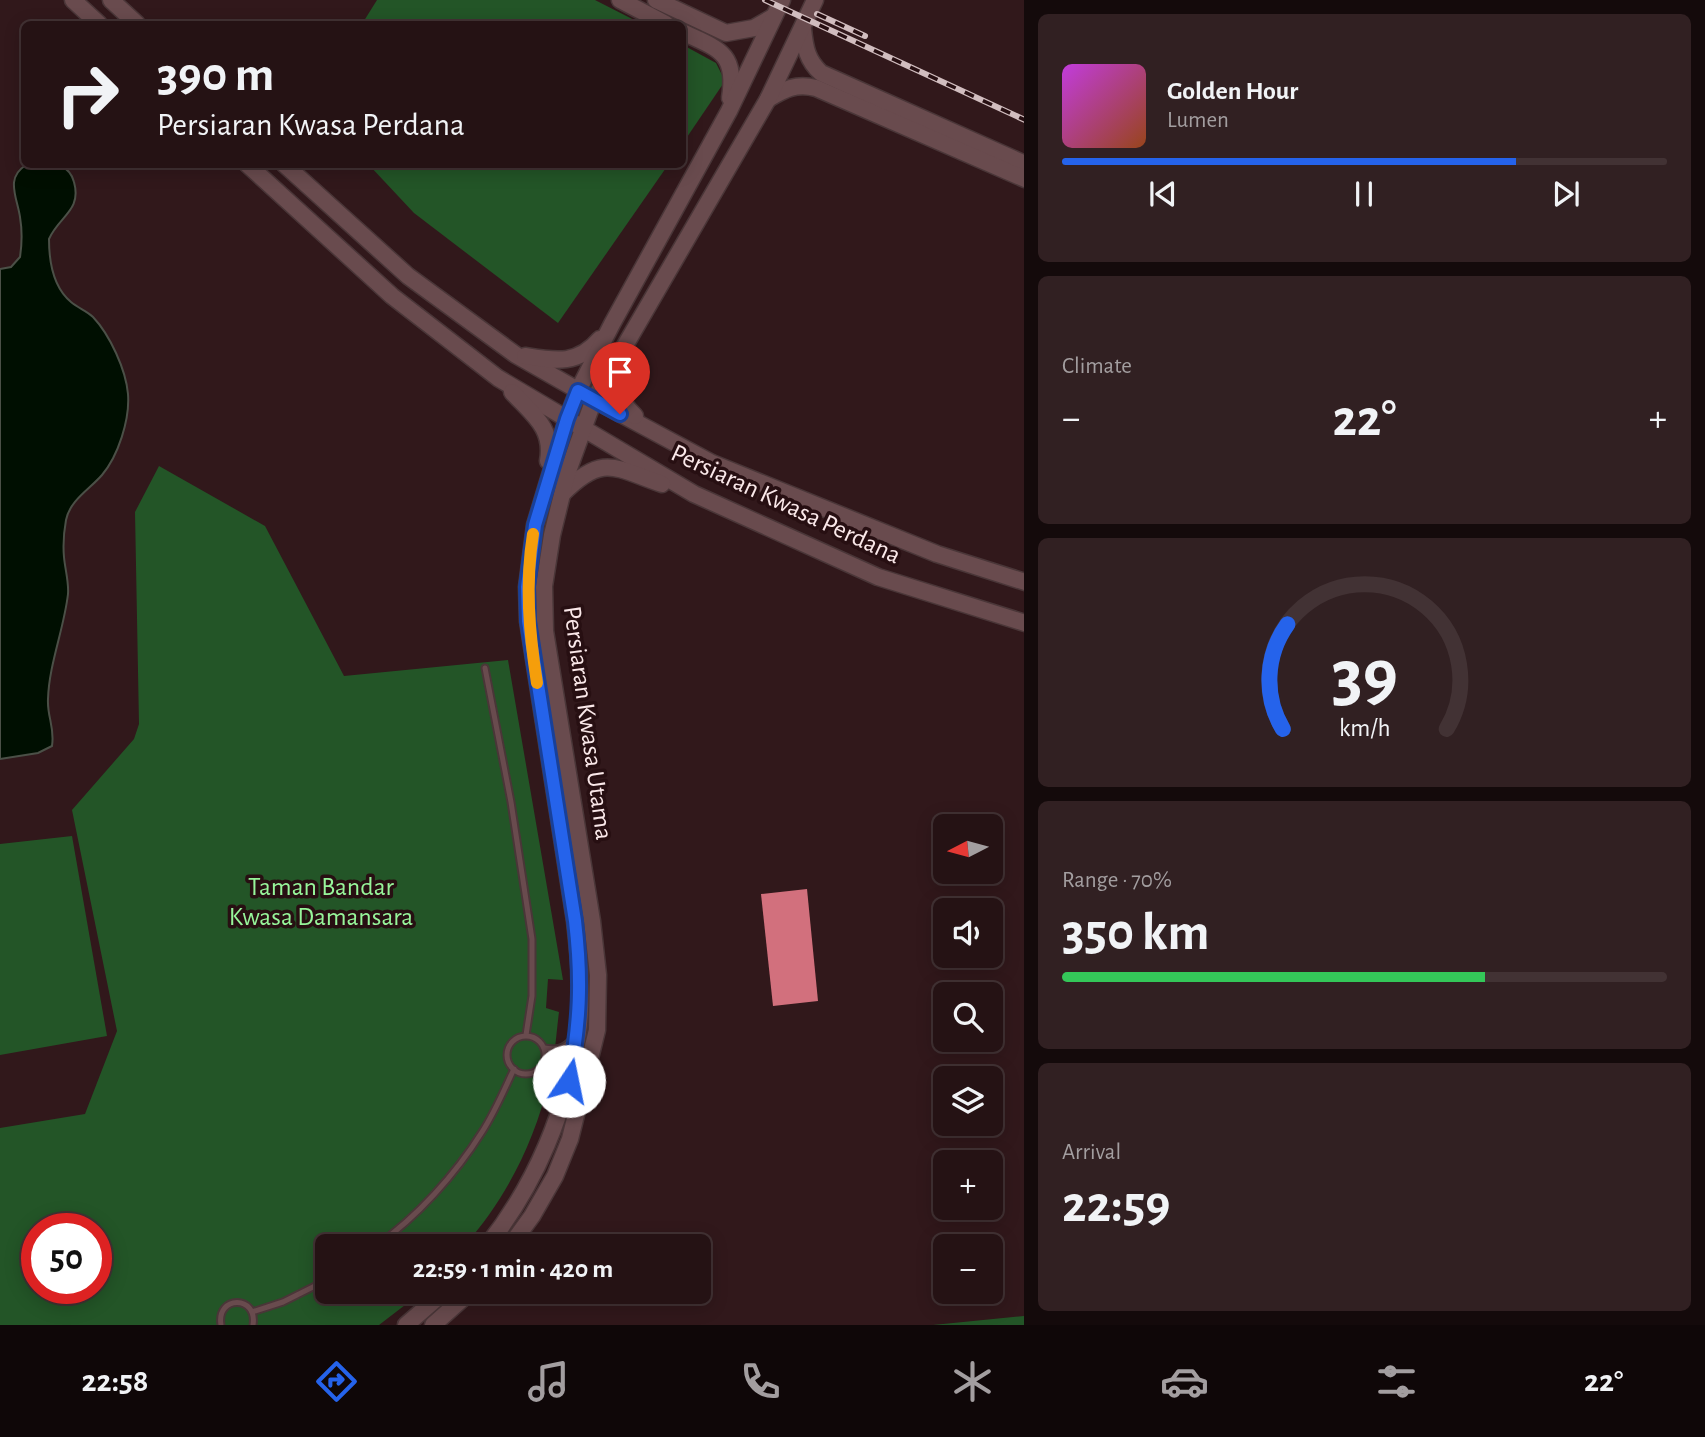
<!DOCTYPE html>
<html lang="en">
<head>
<meta charset="utf-8">
<style>
  body { margin:0; font-family:"Alegreya Sans",sans-serif; background:#312022; color:#f1f3f6; height:100vh; display:flex; flex-direction:column; font-size:26px; white-space:nowrap }
  * { box-sizing:border-box; margin:0 }
  p { font-size:23px; color:#a39ea0 }
  .icon { flex:none; width:38px; height:38px; fill:none; stroke:currentColor; stroke-width:2; stroke-linecap:round; stroke-linejoin:round }
  .map { position:relative; flex:1; overflow:hidden }
  .drawer { display:flex; flex-direction:column; gap:14px; padding:14px; background:#140a0b; width:681px }
  .drawer>* { flex:none }
  .guide { position:absolute; left:21px; top:21px; width:665px; height:147px; border-radius:10px; box-shadow:0 4px 18px #0003,0 0 0 2px #423234; background:#251214; color:#f1f3f6; overflow:hidden }
  .needle { width:46px; rotate:264deg }
  .controls { position:absolute; left:933px; top:814px; display:grid; gap:14px }
  .controls a { display:grid; place-items:center; width:70px; height:70px; border-radius:10px; background:#251214; box-shadow:0 4px 18px #0003,0 0 0 2px #423234; font-size:35px }
  .speed { position:absolute; left:21px; top:1213px; display:flex; gap:14px; font-size:35px; font-weight:700; text-align:center }
  .speed>* { display:grid; place-content:center; width:91px; height:91px; border-radius:50%; background:#251214; box-shadow:0 4px 18px #0003,0 0 0 2px #423234; line-height:1 }
  .speed .limit { border:10px solid #d22; background:#fff; color:#111 }
  .pin { position:absolute; display:grid; place-items:center; width:60px; height:60px; color:#fff; margin:-72px -30px; border-radius:50% 50% 50% 0; rotate:-45deg; box-shadow:0 0 7px #0007 }
  .pin .icon { rotate:45deg }
  .me { position:absolute; width:77px; margin:-38px; rotate:11deg; stroke-linejoin:round; filter:drop-shadow(0 0 5px #0008) }
  .turn { display:flex; align-items:center; gap:24px; height:147px; padding:0 21px; font-size:32px }
  .turn .icon { width:91px; height:91px; stroke-width:2.5 }
  .turn b { display:block; font-size:49px; line-height:60px }
  .big { font-size:52px; font-weight:700; line-height:1.1 }
  .drawer .widget { flex:1; display:flex; flex-direction:column; justify-content:center; gap:10px; min-width:0; padding:0 24px; border-radius:10px; background:#312022 }
  .drawer .dial { align-items:center; gap:0 }
  .dial svg { height:182px; overflow:visible; fill:none; stroke:#423234; stroke-width:7; stroke-linecap:round; text-anchor:middle }
  .dial text { fill:#f1f3f6; stroke:none }
  .song { display:flex; align-items:center; gap:21px }
  .cover { width:84px; height:84px; border-radius:10px; background:linear-gradient(135deg,hsl(290 70% 55%),hsl(20 70% 35%)) }
  .played { height:7px; border-radius:4px; background:linear-gradient(90deg,#2563eb 75%,#423234 75%) }
  .keys { display:flex; justify-content:space-around; direction:ltr }
  .heat { display:flex; justify-content:space-between; align-items:center; font-size:38px; direction:ltr }
  .charge { height:10px; border-radius:5px; background:linear-gradient(90deg,#34c759 70%,#423234 0) }
  .trip { position:absolute; left:315px; top:1234px; width:396px; height:70px; border-radius:10px; background:#251214; box-shadow:0 4px 18px #0003,0 0 0 2px #423234; font-weight:700; line-height:70px; text-align:center }
  .tabs { display:flex; height:112px; justify-content:space-around; align-items:center; background:#0f0708; color:#a39ea0 }
  .tabs .icon { width:49px; height:49px }
  .tabs .current { color:#2563eb }
  .tabs b { font-size:32px; color:#f1f3f6 }
  main { display:flex; flex:1; min-height:0 }
  .map>svg:first-child { display:block }
</style>
</head>
<body>
<main>
<div class="map">
<svg width="1025" height="1325" viewBox="0 0 1025 1325">
  <rect width="100%" height="100%" fill="#31181b"/>
  <!-- green -->
  <g fill="#235527" fill-rule="evenodd">
    <path d="M377 0H595L642 24H362Z"/>
    <path d="M683 45 716 63 725 81 683 143Z"/>
    <path d="M369 165H668L558 323 414 213Z"/>
    <path d="M159 466 265 526 344 676 508 660 563 980 548 979 546 1008 559 1012C556 1035 555 1059 549 1081 534 1143 506 1199 464 1246H327V1292H422L379 1325H0V1128L85 1114 117 1031 72 810 134 739 139 724 135 512ZM37 1228H96V1288H37Z"/>
    <path d="M72 836 107 1036 0 1055V844Z"/>
    <path d="M1024 1316V1325H933Z"/>
  </g>
  <!-- water -->
  <path fill="#000f01" stroke="#4b5047" stroke-width="2" d="M26 165H60C68 169 72 174 74 182 82 211 59 216 49 239 49 261 53 287 71 302 78 308 87 311 93 317 110 335 126 370 128 394 130 420 118 456 102 475 90 489 70 500 66 520 64 531 63 546 64 557 65 569 69 582 68 594 64 629 49 664 48 699 47 717 55 727 52 746L38 753 0 759V269L11 267 20 257C22 244 22 229 20 217 17 197 5 178 26 165Z"/>
  <!-- building -->
  <path fill="#d2707d" d="M807 889 818 1001 773 1006 761 894Z"/>
  <g fill="none" stroke-linecap="round" stroke-linejoin="round">
    <!-- lane casing -->
    <g stroke="#4a3638" stroke-width="9">
      <g id="lane">
        <path d="M485 668 511 802 532 939V996L526 1035"/>
        <circle cx="526" cy="1055" r="19"/>
        <path d="M544 1048C556 1050 564 1049 572 1039"/>
        <path d="M536 1072 545 1071 554 1078 558 1095"/>
        <path d="M376 1246C417 1217 455 1175 482 1132 495 1112 504 1090 514 1069"/>
        <path d="M252 1312 283 1302 327 1280"/>
        <path d="M221 1325C216 1295 258 1295 253 1325"/>
      </g>
    </g>
    <!-- secondary casing -->
    <g stroke="#4a3638" stroke-width="19">
      <g id="secondary">
        <path d="M73 0 99 24"/>
        <path d="M111 0 137 24"/>
        <path d="M620 0 666 24"/>
        <path d="M656 0 726 33 754 28 773 17"/>
        <path d="M803 29C805 48 807 60 821 73L1025 164"/>
        <path d="M682 32C719 49 737 53 730 98"/>
        <path d="M768 99C785 89 796 83 816 88L1025 179"/>
        <path d="M247 164 392 296 498 378 694 494 878 577 1025 623"/>
        <path d="M284 164 408 276 516 355 602 404 712 463 937 554 1025 582"/>
        <path d="M525 356C556 361 578 365 600 339"/>
        <path d="M619 365C611 387 620 401 635 416"/>
        <path d="M512 392C532 414 554 428 548 461"/>
        <path d="M563 493C603 453 615 468 662 484"/>
        <path d="M487 1246C536 1184 567 1110 578 1032 583 996 579 957 575 921L528 621 527 587 535 525 567 419 578 391 612 324 729 111 782 0"/>
        <path d="M510 1246 532 1216 555 1176 570 1139 597 1030 598 975 592 921 545 631 544 586 552 535 567 474 594 399 768 99 815 0"/>
        <path d="M406 1325 444 1292"/>
        <path d="M433 1325 470 1292"/>
      </g>
    </g>
    <!-- lane -->
    <use href="#lane" stroke="#694b4e" stroke-width="5"/>
    <!-- secondary -->
    <use href="#secondary" stroke="#694b4e" stroke-width="16"/>
    <!-- rail casing -->
    <g stroke="#d1bdbf" stroke-width="6">
      <g id="rail">
        <path d="M765 0 1025 120"/>
        <path d="M817 14 865 36"/>
      </g>
    </g>
    <!-- rail -->
    <use href="#rail" stroke="#270f12" stroke-width="3.5" stroke-dasharray="10" stroke-linecap="butt"/>
  </g>
  <g fill="none" stroke-linecap="round" stroke-linejoin="round">
    <!-- route casing -->
    <g stroke="#184099" stroke-width="18">
      <path id="route" d="M569 1081C580 1022 582 980 575 921L528 621 527 587 535 525 567 419 578 391 620 414"/>
    </g>
    <!-- route -->
    <use href="#route" stroke="#2563eb" stroke-width="12"/>
    <!-- slow -->
    <path stroke="#f59e0b" stroke-width="12" d="M533 534C525 584 529 632 537 683"/>
  </g>
  <g text-anchor="middle" dominant-baseline="central" stroke-width="7" stroke-linejoin="round" paint-order="stroke">
    <!-- street labels -->
    <g font-size="26" fill="#fae8e9" stroke="#270f12">
      <text transform="translate(786 504) rotate(25)">Persiaran Kwasa Perdana</text>
      <text transform="translate(588 723) rotate(82)">Persiaran Kwasa Utama</text>
    </g>
    <!-- park labels -->
    <g font-size="26" fill="#97f59a" stroke="#270f12">
      <text x="321" y="887">Taman Bandar<tspan x="321" dy="30">Kwasa Damansara</tspan></text>
    </g>
  </g>
</svg>
<div class="controls">
<a><svg class="needle" viewBox="-14 -14 28 28"><path d="M0-13l5 13h-10z" fill="#e53935"/><path d="M0 13l5-13h-10z" fill="#a39ea0"/></svg></a>
<a><svg class="icon" aria-label="sound" viewBox="0 0 24 24"><path d="M4 9h4l5-4v14l-5-4H4zM17 9q2 3 0 6"/></svg></a>
<a><svg class="icon" aria-label="search" viewBox="0 0 24 24"><circle cx="10" cy="10" r="6"/><path d="M15 15l6 6"/></svg></a>
<a><svg class="icon" aria-label="layers" viewBox="0 0 24 24"><path d="M12 4l9 5-9 5-9-5zM3 14l9 5 9-5"/></svg></a>
<a>+</a>
<a>−</a>
</div>
<div class="speed"><div class="limit">50</div></div>
<div class="pin" style="left:620px;top:414px;background:#d93025"><svg class="icon" aria-label="arrive" viewBox="0 0 24 24"><path d="M6 21V4h12l-3 4 3 4H6"/></svg></div>
<svg class="me" style="left:569px;top:1081px" viewBox="-20 -20 40 40"><circle r="19" fill="#fff"/><path d="M0-13L10 11 0 6-10 11z" fill="#2563eb"/></svg>
<div class="trip">22:59 · 1 min · 420 m</div>
<div class="guide">
<div class="turn"><svg class="icon" aria-label="right" viewBox="0 0 24 24"><path d="M7 20v-9h11M14 6l5 5-5 5"/></svg><div><b>390 m</b>Persiaran Kwasa Perdana</div></div>
</div>
</div>
<section class="drawer">
<div class="widget">
<div class="song"><i class="cover"></i><div><b>Golden Hour</b><p>Lumen</p></div></div>
<div class="played"></div>
<div class="keys"><svg class="icon" aria-label="previous" viewBox="0 0 24 24"><path d="M18 5L8 12l10 7zM5 5v14"/></svg><svg class="icon" aria-label="pause" viewBox="0 0 24 24"><path d="M8 5v14M16 5v14"/></svg><svg class="icon" aria-label="next" viewBox="0 0 24 24"><path d="M6 5l10 7-10 7zM19 5v14"/></svg></div>
</div>
<div class="widget"><p>Climate</p>
<div class="heat"><a>−</a><b class="big">22°</b><a>+</a></div>
</div>
<div class="widget dial"><svg viewBox="0 0 100 80">
<path d="M14 69A42 42 0 1 1 86 69"/>
<path d="M14 69A42 42 0 0 1 16 23" stroke="#2563eb"/>
<text x="50" y="56" font-size="32" font-weight="700">39</text>
<text x="50" y="72" font-size="11">km/h</text>
</svg></div>
<div class="widget"><p>Range · 70%</p><b class="big">350 km</b><div class="charge"></div></div>
<div class="widget"><p>Arrival</p><b class="big">22:59</b></div>
</section>
</main>
<nav class="tabs">
<b>22:58</b>
<svg class="icon current" aria-label="directions" viewBox="0 0 24 24"><path d="M12 3l9 9-9 9-9-9zM9 14v-3h6M13 9l2 2-2 2"/></svg>
<svg class="icon" aria-label="music" viewBox="0 0 24 24"><path d="M9 18V5l10-2v13"/><circle cx="6" cy="18" r="3"/><circle cx="16" cy="16" r="3"/></svg>
<svg class="icon" aria-label="phone" viewBox="0 0 24 24"><path d="M5 4h4l2 5-3 2q2 4 5 5l2-3 5 2v4C11 20 4 13 5 4z"/></svg>
<svg class="icon" aria-label="climate" viewBox="0 0 24 24"><path d="M12 3v18M4 7l16 10M4 17L20 7"/></svg>
<svg class="icon" aria-label="car" viewBox="0 0 24 24"><path d="M5 17H2v-5l4-1 3-4h7l3 4 3 1v5h-3M9 17h6M6 11h13"/><circle cx="7" cy="17" r="2"/><circle cx="17" cy="17" r="2"/></svg>
<svg class="icon" aria-label="filters" viewBox="0 0 24 24"><path d="M4 7h16M4 17h16"/><circle cx="9" cy="7" r="2"/><circle cx="15" cy="17" r="2"/></svg>
<b>22°</b>
</nav>
</body>
</html>
